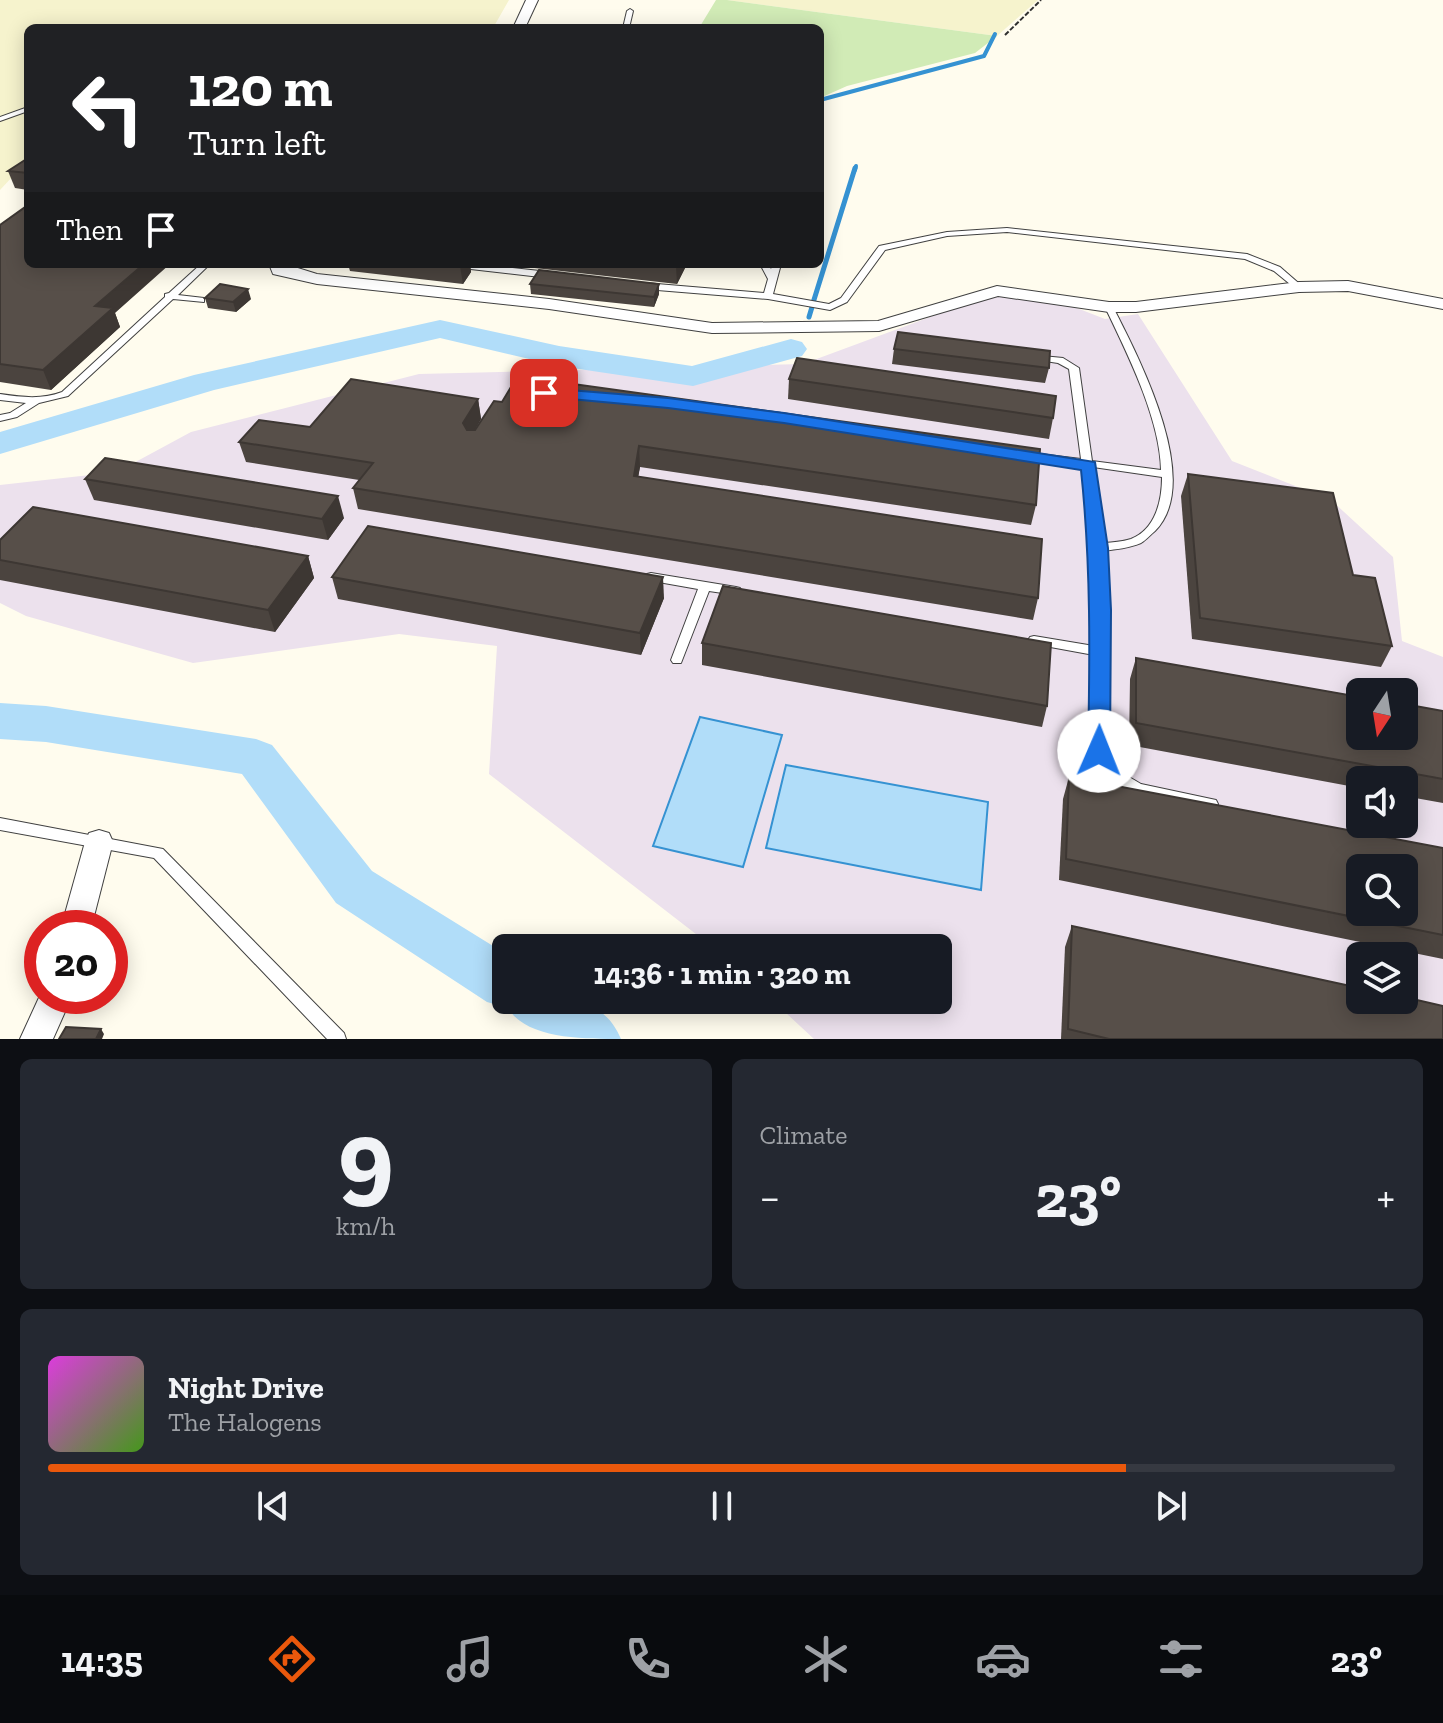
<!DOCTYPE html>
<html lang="en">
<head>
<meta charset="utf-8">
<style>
  body { margin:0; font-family:"Zilla Slab",serif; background:#242831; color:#f1f3f6; height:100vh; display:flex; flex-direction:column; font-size:30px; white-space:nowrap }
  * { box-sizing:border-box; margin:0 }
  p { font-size:26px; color:#9ea1a6 }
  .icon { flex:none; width:44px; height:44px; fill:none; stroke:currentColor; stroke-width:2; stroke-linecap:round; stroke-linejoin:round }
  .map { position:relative; height:1039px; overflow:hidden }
  .drawer { display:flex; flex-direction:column; gap:20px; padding:20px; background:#0d0f14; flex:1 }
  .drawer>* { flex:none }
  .banner { position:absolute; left:24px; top:24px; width:800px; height:244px; border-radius:12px; box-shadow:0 4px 20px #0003; background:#202124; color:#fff; overflow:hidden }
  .needle { width:52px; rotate:192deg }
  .fabs { position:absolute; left:1346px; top:678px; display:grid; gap:16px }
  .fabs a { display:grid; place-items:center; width:72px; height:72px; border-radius:12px; background:#171b24; box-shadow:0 4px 20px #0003; font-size:40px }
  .speed { position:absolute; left:24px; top:910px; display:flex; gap:16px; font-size:40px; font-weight:700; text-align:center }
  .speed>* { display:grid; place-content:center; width:104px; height:104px; border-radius:50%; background:#171b24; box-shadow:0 4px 20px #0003; line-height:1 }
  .speed .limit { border:12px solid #d22; background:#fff; color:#111 }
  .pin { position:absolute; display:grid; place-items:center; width:68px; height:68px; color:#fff; margin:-34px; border-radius:16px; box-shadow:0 4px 12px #0006 }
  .me { position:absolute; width:88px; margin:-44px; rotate:1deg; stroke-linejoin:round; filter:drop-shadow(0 0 6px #0008) }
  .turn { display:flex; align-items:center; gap:28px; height:168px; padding:0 32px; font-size:36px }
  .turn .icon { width:104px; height:104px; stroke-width:2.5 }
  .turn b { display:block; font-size:56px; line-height:68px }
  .then { display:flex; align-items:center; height:76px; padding:0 32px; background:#0003; gap:16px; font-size:30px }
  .big { font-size:60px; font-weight:700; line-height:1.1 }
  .drawer .card { flex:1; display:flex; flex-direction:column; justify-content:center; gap:12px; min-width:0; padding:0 28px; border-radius:12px; background:#242831 }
  .drawer .dial { align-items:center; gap:0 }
  .dial b { font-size:104px; line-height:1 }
  .song { display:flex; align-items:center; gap:24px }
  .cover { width:96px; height:96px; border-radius:12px; background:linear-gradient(135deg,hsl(300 70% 55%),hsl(100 70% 35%)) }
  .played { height:8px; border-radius:4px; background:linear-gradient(90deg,#ea580c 80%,#363941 80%) }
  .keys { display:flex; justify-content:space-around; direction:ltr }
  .heat { display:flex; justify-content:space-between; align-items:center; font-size:44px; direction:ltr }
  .drawer .tiles { flex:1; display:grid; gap:20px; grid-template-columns:1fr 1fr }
  .card:last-child { grid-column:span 2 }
  .trip { position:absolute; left:492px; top:934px; width:460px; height:80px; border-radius:12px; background:#171b24; box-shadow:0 4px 20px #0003; font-weight:700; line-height:80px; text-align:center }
  .dock { display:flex; height:128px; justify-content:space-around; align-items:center; background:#090b0e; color:#9ea1a6 }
  .dock .icon { width:56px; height:56px }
  .dock .active { color:#ea580c }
  .dock b { font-size:36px; color:#f1f3f6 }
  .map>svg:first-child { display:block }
</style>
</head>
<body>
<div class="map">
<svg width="1443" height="1039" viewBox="0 0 1443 1039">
  <rect width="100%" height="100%" fill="#fffcee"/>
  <!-- industrial -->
  <path fill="#ece1ed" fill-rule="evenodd" d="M995 293 1069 305 1105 319 1138 314 1232 461 1331 500 1393 557 1402 641 1443 657V1039H814L772 1000H938V948H714L489 774 497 646 399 634 193 663 26 616 0 603V485L117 472 191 432 419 374 803 364ZM1360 692H1404V736H1360ZM1360 780H1404V824H1360ZM1360 868H1404V912H1360ZM1360 956H1404V1000H1360Z"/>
  <!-- farmland -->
  <g fill="#f6f3cd">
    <path d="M0 0H509L493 28H28V160L0 190Z"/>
    <path d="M727 0H1038L997 36Z"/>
  </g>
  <!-- green -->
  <path fill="#d1ebb6" d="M716 0H727L997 36 975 53 847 86 820 98V28H699Z"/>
  <!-- water -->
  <g fill="#b1ddf9" stroke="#3592d2" stroke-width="2">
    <path d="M700 717 782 735 743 867 653 846Z"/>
    <path d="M786 765 988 802 981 890 766 848Z"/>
  </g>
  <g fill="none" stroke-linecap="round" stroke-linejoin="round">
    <!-- stream-far1 -->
    <g stroke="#3592d2" stroke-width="4">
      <path d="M820 100 984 56 995 34"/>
      <path d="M855 170 856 166"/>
    </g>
    <!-- stream -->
    <g stroke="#3592d2" stroke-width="5">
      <path d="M813 303 855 168"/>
      <path d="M809 317 812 307"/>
    </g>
    <!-- river -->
    <g fill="#b1ddf9" fill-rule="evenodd">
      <path d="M440 320 559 346 692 366 791 339 802 342 807 349 802 356 693 386 559 366 440 338 214 390 0 454V432L194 375Z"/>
      <path d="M0 703 46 706 256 739 272 745 372 871 506 954V1000C552 1000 600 989 621 1039 584 1039 526 1039 508 1008L487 1002 336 903 242 774 46 742 0 739Z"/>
    </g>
    <!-- service casing -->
    <g stroke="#414141" stroke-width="2">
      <g id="service">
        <path d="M630 9 633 11 629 28H623L627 11Z"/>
        <path d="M28 107V111L0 121V117Z"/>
        <path d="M1007 228 1247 254 1280 267 1303 287 1299 290 1296 289 1274 271 1245 259 1007 232 947 236 885 250 847 302 830 310 768 299 645 289 641 286 645 283 764 293 768 279 760 264H768L771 269 773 264H781L773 294 829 304 841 298 879 246 947 232Z"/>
        <path d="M201 264H210L178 295 204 298V302L173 299 68 396 39 403 17 417 0 421V415L10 413 26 403 0 400V394C21 397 41 400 62 392L165 297V294L169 293Z"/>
        <path d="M449 264H475L549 272 553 275 549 278 453 267Z"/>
        <path d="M1109 304 1113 307C1139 358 1204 482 1155 531 1150 535 1146 540 1141 543 1130 548 1116 549 1105 551L1107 610 1106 750 1119 771 1141 784 1216 800 1218 804 1216 808 1211 810 1138 795 1109 779 1092 751 1094 655 1034 644 1030 643 1028 640 1030 637 1034 636 1094 646 1093 548 1082 466 1024 458 1019 455 1024 452 1081 459 1069 369 1058 363 1032 359V355L1063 358 1079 368 1092 461 1161 470C1160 418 1127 353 1105 307ZM1093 467 1162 477C1162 500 1156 529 1131 539 1122 542 1113 542 1104 543Z"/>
        <path d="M651 573 736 587 740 588 742 591 740 594 736 595 709 591 681 663H673L671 660 698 589 647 580 645 577 647 574Z"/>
        <path d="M0 818 163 849 344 1033 346 1039H327L154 858 0 830Z"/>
      </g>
    </g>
    <!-- minor casing -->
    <g stroke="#414141" stroke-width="2">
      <g id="minor">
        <path d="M526 0H538L525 28H513Z"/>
        <path d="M269 264H285L317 274 549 299 712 323 878 321 997 286 1109 302H1136L1299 282 1348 281 1443 299V309L1348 291 1299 292 1136 312H1109L998 296 879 331 712 333 549 309 317 284 273 274Z"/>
        <path d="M99 830 109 833 113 842 91 928H61L85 842 89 833Z"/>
        <path d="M42 991V996H72L53 1039H20Z"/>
      </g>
    </g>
    <!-- path -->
    <path stroke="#303030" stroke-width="2" stroke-dasharray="5 2" stroke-linecap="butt" d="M1005 35 1041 0"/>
    <!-- service -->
    <use href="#service" fill="#fff" fill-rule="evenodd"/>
    <!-- minor -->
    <use href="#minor" fill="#fff" fill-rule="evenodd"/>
  </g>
  <!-- wall -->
  <g fill="#4b443f">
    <path d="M28 158V190L15 188 8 171Z"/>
    <path d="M0 224 115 313 120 327 51 390 0 382Z"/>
    <path d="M348 264H470L471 272 463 284 350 271Z"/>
    <path d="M500 264H687L677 284Z"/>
    <path d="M530 284H659V294L654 307 531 294Z"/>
    <path d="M205 298 251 299 236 312 208 308Z"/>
    <path d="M894 349 1049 368 1045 383 892 364Z"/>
    <path d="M789 379 1053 418 1049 439 788 399Z"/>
    <path d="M478 399 481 419 475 430 494 401 1036 505 1031 525 640 467 638 476 1038 598 1033 620 358 509 353 488 359 480 246 462 239 442 310 427Z"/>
    <path d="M1188 474 1353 575 1392 646 1381 667 1192 639 1181 496Z"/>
    <path d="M85 479 344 518 328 540 94 500Z"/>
    <path d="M0 540 308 556 314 578 275 632 0 580Z"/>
    <path d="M332 577 664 598 641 655 338 599Z"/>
    <path d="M702 643 1047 706 1042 727 702 665Z"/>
    <path d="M1136 658 1443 711V803L1404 796V780H1360V788L1129 745 1130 679Z"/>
    <path d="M1069 777 1443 848V959L1059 880 1063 799Z"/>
    <path d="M1072 926 1443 1039H1061L1065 947Z"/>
  </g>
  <!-- shaded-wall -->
  <g fill="#3d3733">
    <path d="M144 264H170L115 313 120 327 51 390 43 370 95 306Z"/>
    <path d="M461 264H470L471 272 463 284 460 266Z"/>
    <path d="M677 264H687L677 284 676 266Z"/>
    <path d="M659 284V294L654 307V297Z"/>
    <path d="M248 289 251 299 236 312 233 302Z"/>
    <path d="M478 399 481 419 466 444 463 423Z"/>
    <path d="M639 446 640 467 635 496 634 476Z"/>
    <path d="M338 496 344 518 328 540 322 519Z"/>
    <path d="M308 556 314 578 275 632 268 610Z"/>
    <path d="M663 577 664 598 641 655 640 633Z"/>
    <path d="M101 1029 104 1034 102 1039H96Z"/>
  </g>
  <!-- building -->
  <g fill="#574f49" stroke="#3d3733" stroke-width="2" fill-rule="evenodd">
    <path d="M28 158V173L8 171Z"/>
    <path d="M28 205V264H144L95 306 113 308 43 370 0 364V225Z"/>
    <path d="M539 270 659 284 654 297 530 284Z"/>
    <path d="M220 284 248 289 233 302 205 298Z"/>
    <path d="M898 332 1050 351 1049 368 894 349Z"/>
    <path d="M797 358 1056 396 1053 418 789 379Z"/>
    <path d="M530 378 1040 449 1036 505 639 446 634 476 1042 539 1038 598 353 488 373 463 239 442 259 420 310 427 351 379 478 399 463 423 467 430H475L494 401 502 402 514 382Z"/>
    <path d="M105 458 338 496 322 519 85 479Z"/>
    <path d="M1188 474 1333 493 1353 575 1375 578 1392 646 1200 618Z"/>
    <path d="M33 507 308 556 268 610 0 560V540Z"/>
    <path d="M368 526 663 577 640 633 332 577Z"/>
    <path d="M723 586 1051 643 1047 706 702 643Z"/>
    <path d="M1136 658 1360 697V736H1404V704L1443 711V779L1136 723Z"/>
    <path d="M1069 777 1443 848V935L1066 859ZM1360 868H1404V912H1360Z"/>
    <path d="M1072 926 1360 988V1000H1404V997L1443 1006V1039H1109L1068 1029Z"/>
    <path d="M66 1027 101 1029 96 1039H59Z"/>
  </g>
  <!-- route -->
  <path fill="#1a73e8" stroke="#114b97" stroke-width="2" d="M544 388 668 398 784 413 1095 462 1108 548 1111 610 1110 751 1106 758 1099 760 1091 758 1088 751C1090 656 1091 565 1081 470L784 423 668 408 538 396 536 393Z"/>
</svg>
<div class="fabs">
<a><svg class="needle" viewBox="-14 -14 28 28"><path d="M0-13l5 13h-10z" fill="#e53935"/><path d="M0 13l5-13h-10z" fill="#9ea1a6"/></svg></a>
<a><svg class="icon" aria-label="sound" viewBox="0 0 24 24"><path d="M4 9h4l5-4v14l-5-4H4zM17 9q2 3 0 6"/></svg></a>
<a><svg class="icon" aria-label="search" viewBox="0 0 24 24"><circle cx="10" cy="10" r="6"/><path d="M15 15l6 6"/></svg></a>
<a><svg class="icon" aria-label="layers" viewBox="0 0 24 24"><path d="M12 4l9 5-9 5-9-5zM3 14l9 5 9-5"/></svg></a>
</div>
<div class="speed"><div class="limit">20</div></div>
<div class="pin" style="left:544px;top:393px;background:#d93025"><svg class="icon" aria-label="arrive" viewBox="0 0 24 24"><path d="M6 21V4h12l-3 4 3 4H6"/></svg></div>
<svg class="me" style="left:1099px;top:751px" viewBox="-20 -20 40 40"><circle r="19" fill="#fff"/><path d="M0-13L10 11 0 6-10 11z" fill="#1a73e8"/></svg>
<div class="trip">14:36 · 1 min · 320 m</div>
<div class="banner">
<div class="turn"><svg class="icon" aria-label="left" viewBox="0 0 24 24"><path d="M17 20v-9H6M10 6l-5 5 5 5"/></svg><div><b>120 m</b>Turn left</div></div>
<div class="then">Then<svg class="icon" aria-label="arrive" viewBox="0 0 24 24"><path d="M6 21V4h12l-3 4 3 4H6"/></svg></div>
</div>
</div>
<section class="drawer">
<div class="tiles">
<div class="card dial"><b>9</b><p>km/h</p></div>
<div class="card"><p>Climate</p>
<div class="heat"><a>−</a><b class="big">23°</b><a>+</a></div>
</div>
<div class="card">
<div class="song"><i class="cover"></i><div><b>Night Drive</b><p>The Halogens</p></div></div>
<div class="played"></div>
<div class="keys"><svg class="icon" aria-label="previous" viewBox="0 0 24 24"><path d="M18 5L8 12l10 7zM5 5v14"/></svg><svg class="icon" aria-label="pause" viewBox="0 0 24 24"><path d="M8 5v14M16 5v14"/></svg><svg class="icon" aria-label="next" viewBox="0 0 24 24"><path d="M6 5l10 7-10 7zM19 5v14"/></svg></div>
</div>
</div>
</section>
<nav class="dock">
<b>14:35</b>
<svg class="icon active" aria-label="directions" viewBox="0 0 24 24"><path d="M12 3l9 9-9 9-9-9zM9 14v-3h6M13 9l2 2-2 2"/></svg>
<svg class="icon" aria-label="music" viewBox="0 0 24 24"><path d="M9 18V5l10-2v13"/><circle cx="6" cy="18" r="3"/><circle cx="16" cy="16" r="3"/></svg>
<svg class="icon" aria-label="phone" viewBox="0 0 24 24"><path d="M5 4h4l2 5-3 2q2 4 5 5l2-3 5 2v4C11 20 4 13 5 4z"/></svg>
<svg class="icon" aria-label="climate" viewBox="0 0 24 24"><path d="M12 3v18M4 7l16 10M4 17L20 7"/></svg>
<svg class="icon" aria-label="car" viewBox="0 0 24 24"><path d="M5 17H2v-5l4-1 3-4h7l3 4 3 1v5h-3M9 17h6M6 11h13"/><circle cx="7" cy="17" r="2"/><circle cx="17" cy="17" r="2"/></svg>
<svg class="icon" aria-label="filters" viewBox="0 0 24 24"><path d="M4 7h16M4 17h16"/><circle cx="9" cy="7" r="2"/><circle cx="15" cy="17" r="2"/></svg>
<b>23°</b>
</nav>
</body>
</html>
